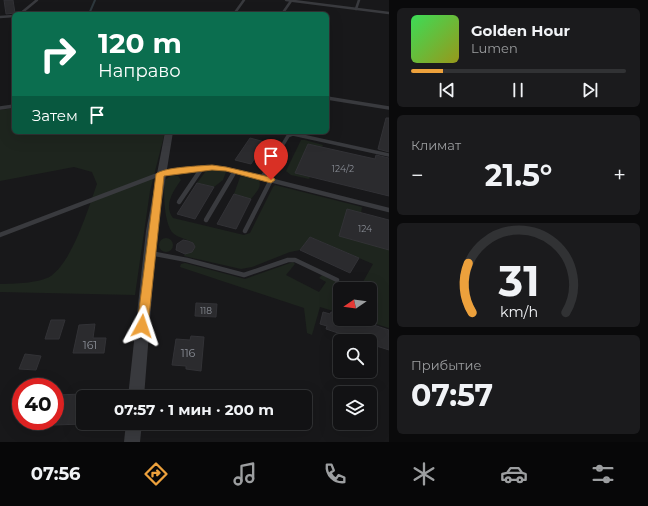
<!DOCTYPE html>
<html lang="ru">
<head>
<meta charset="utf-8">
<style>
  body { margin:0; font-family:Montserrat,sans-serif; background:#1b1b1d; color:#f1f3f6; height:100vh; display:flex; flex-direction:column; font-size:15px; white-space:nowrap }
  * { box-sizing:border-box; margin:0 }
  p { font-size:13px; color:#9c9ea0 }
  .icon { flex:none; width:22px; height:22px; fill:none; stroke:currentColor; stroke-width:2; stroke-linecap:round; stroke-linejoin:round }
  .map { position:relative; flex:1; overflow:hidden }
  .panel { display:flex; flex-direction:column; gap:8px; padding:8px; background:#0a0a0b; width:259px }
  .panel>* { flex:none }
  .top-card { position:absolute; left:12px; top:12px; width:317px; height:122px; border-radius:6px; box-shadow:0 4px 16px #0002,0 0 0 1px #313234; background:#0b6e4f; color:#fff; overflow:hidden }
  .needle { width:26px; rotate:257deg }
  .controls { position:absolute; left:333px; top:282px; display:grid; gap:8px }
  .controls a { display:grid; place-items:center; width:44px; height:44px; border-radius:6px; background:#121214; box-shadow:0 4px 16px #0002,0 0 0 1px #313234; font-size:20px }
  .speed { position:absolute; left:12px; top:378px; display:flex; gap:8px; font-size:20px; font-weight:700; text-align:center }
  .speed>* { display:grid; place-content:center; width:52px; height:52px; border-radius:50%; background:#121214; box-shadow:0 4px 16px #0002,0 0 0 1px #313234; line-height:1 }
  .speed .limit { border:6px solid #d22; background:#fff; color:#111 }
  .pin { position:absolute; display:grid; place-items:center; width:34px; height:34px; color:#fff; margin:-41px -17px; border-radius:50% 50% 50% 0; rotate:-45deg; box-shadow:0 0 4px #0007 }
  .pin .icon { rotate:45deg }
  .me { position:absolute; width:44px; margin:-22px; rotate:5deg; stroke-linejoin:round; filter:drop-shadow(0 0 3px #0008) }
  .turn { display:flex; align-items:center; gap:14px; height:84px; padding:0 20px; font-size:18px }
  .turn .icon { width:52px; height:52px; stroke-width:2.5 }
  .turn b { display:block; font-size:28px; line-height:34px }
  .then { display:flex; align-items:center; height:38px; padding:0 20px; background:#0003; gap:8px; font-size:15px }
  .big { font-size:30px; font-weight:700; line-height:1.1 }
  .panel .widget { flex:1; display:flex; flex-direction:column; justify-content:center; gap:6px; min-width:0; padding:0 14px; border-radius:6px; background:#1b1b1d }
  .panel .dial { align-items:center; gap:0 }
  .dial svg { height:104px; overflow:visible; fill:none; stroke:#313234; stroke-width:7; stroke-linecap:round; text-anchor:middle }
  .dial text { fill:#f1f3f6; stroke:none }
  .song { display:flex; align-items:center; gap:12px }
  .cover { width:48px; height:48px; border-radius:6px; background:linear-gradient(135deg,hsl(130 70% 55%),hsl(60 70% 35%)) }
  .played { height:4px; border-radius:2px; background:linear-gradient(90deg,#eda13c 15%,#313234 15%) }
  .keys { display:flex; justify-content:space-around; direction:ltr }
  .heat { display:flex; justify-content:space-between; align-items:center; font-size:22px; direction:ltr }
  .trip { position:absolute; left:76px; top:390px; width:236px; height:40px; border-radius:6px; background:#121214; box-shadow:0 4px 16px #0002,0 0 0 1px #313234; font-weight:700; line-height:40px; text-align:center }
  .tabs { display:flex; height:64px; justify-content:space-around; align-items:center; background:#070708; color:#9c9ea0 }
  .tabs .icon { width:28px; height:28px }
  .tabs .current { color:#eda13c }
  .tabs b { font-size:18px; color:#f1f3f6 }
  main { display:flex; flex:1; min-height:0 }
  .map>svg:first-child { display:block }
</style>
</head>
<body>
<main>
<div class="map">
<svg width="389" height="442" viewBox="0 0 389 442">
  <rect width="100%" height="100%" fill="#18181a"/>
  <!-- green -->
  <g fill="#1e251e">
    <path d="M14 108V132H165L150 191 135 295 0 292V284C12 284 41 283 51 276 73 260 88 209 97 184L92 172 74 167 0 181V110Z"/>
    <path d="M301 140H305L323 145 322 147 308 144 295 173 310 177 309 179 291 175 286 171Z"/>
    <path d="M217 169 224 170 226 172 223 180 214 187 197 183 206 171Z"/>
    <path d="M172 175 178 176 181 180C174 190 163 205 173 218L244 235 250 233 273 187 275 185 362 207 361 213 389 249V328L360 319H370V289H359L373 264 310 237 300 250 290 252 252 267 241 269 184 256 185 254 193 251 194 245C189 238 179 239 173 233 164 224 163 191 165 180Z"/>
    <path d="M246 176 259 180C262 188 256 192 251 199L234 194 240 177Z"/>
    <circle cx="166" cy="245" r="7"/>
    <path d="M293 262 295 264 286 275 319 292 326 282 319 278 322 275 351 289H340V313L320 307 312 335 307 333 304 308 180 267 181 264 185 263 245 279Z"/>
  </g>
  <g fill="none" stroke-linecap="round" stroke-linejoin="round">
    <!-- stream -->
    <path stroke="#2e383d" stroke-width="2" d="M89 14 95 0"/>
  </g>
  <!-- building -->
  <g fill="#2b2b2e" stroke="#323236">
    <path d="M4 0H13L15 13 6 14Z"/>
    <path d="M386 118H389V152L378 149Z"/>
    <path d="M250 138 265 142 251 164 235 160Z"/>
    <path d="M308 144 375 159 376 155 389 158V196L295 173Z"/>
    <path d="M197 183 214 187 195 219 177 214Z"/>
    <path d="M234 194 251 199 236 229 217 224Z"/>
    <path d="M347 209 389 220V250L339 236Z"/>
    <path d="M310 237 359 258 350 273 300 250Z"/>
    <path d="M183 240 188 241 193 243 195 247 192 252 185 254 176 250 177 244Z"/>
    <path d="M196 303 217 304 216 317 195 316Z"/>
    <path d="M323 312 330 314 331 312 340 314V319H355L389 330V350L370 344V341H362L326 329 327 326 320 324Z"/>
    <path d="M51 320H65L59 339H45Z"/>
    <path d="M95 324 93 338H106L104 353H73L79 325Z"/>
    <path d="M191 336 204 337 201 371 186 369V366L172 365 176 339 190 340Z"/>
    <path d="M25 354 41 356 36 370 19 369Z"/>
    <path d="M83 394V424L54 425 55 395Z"/>
  </g>
  <g fill="none" stroke-linecap="round" stroke-linejoin="round">
    <!-- service-far2 -->
    <g stroke="#393a3e" stroke-width="2.5">
      <path d="M286 0 389 13"/>
      <path d="M356 9 359 0"/>
      <path d="M20 14 37 0"/>
      <path d="M234 14 244 0"/>
      <path d="M282 14 291 1"/>
      <path d="M0 17 14 16"/>
    </g>
    <!-- service-far1 -->
    <g stroke="#393a3e" stroke-width="3.5">
      <path d="M327 98 389 108"/>
      <path d="M0 108 14 106"/>
      <path d="M270 166 288 136 293 134 389 155"/>
    </g>
    <!-- service -->
    <g stroke="#393a3e" stroke-width="4.5">
      <path d="M262 178 270 165"/>
      <path d="M179 202 202 168"/>
      <path d="M206 220 235 171"/>
      <path d="M245 231 271 180"/>
      <path d="M0 235 160 174 207 167 226 169 389 210"/>
      <path d="M150 253 187 260 244 275 288 260H295L337 280"/>
    </g>
    <!-- tertiary -->
    <g fill="#393a3e" fill-rule="evenodd">
      <path d="M165 132H173L157 231 144 397H128L146 231Z"/>
      <path d="M126 423H142L140 442H124Z"/>
    </g>
  </g>
  <!-- route -->
  <path fill="#eda13c" stroke="#9a6927" d="M212 165 226 167 274 178 275 180 271 183 226 171 212 170 164 176 148 326 146 330 142 331 138 330 137 326 156 174C163 167 201 166 212 165Z"/>
  <g text-anchor="middle" dominant-baseline="central" stroke-width="4" stroke-linejoin="round" paint-order="stroke">
    <!-- number labels -->
    <g font-size="9" fill="#8a8e96">
      <text x="343" y="168">124/2</text>
      <text x="365" y="228">124</text>
      <text x="206" y="310">118</text>
    </g>
    <!-- near-number labels -->
    <g font-size="11" fill="#8a8e96">
      <text x="90" y="345">161</text>
      <text x="188" y="353">116</text>
    </g>
  </g>
</svg>
<div class="controls">
<a><svg class="needle" viewBox="-14 -14 28 28"><path d="M0-13l5 13h-10z" fill="#e53935"/><path d="M0 13l5-13h-10z" fill="#9c9ea0"/></svg></a>
<a><svg class="icon" aria-label="search" viewBox="0 0 24 24"><circle cx="10" cy="10" r="6"/><path d="M15 15l6 6"/></svg></a>
<a><svg class="icon" aria-label="layers" viewBox="0 0 24 24"><path d="M12 4l9 5-9 5-9-5zM3 14l9 5 9-5"/></svg></a>
</div>
<div class="speed"><div class="limit">40</div></div>
<div class="pin" style="left:271px;top:180px;background:#d93025"><svg class="icon" aria-label="arrive" viewBox="0 0 24 24"><path d="M6 21V4h12l-3 4 3 4H6"/></svg></div>
<svg class="me" style="left:142px;top:326px" viewBox="-20 -20 40 40"><path d="M0-17L14 15 0 8-14 15z" fill="#eda13c" stroke="#fff" stroke-width="4"/></svg>
<div class="trip">07:57 · 1 мин · 200 m</div>
<div class="top-card">
<div class="turn"><svg class="icon" aria-label="right" viewBox="0 0 24 24"><path d="M7 20v-9h11M14 6l5 5-5 5"/></svg><div><b>120 m</b>Направо</div></div>
<div class="then">Затем<svg class="icon" aria-label="arrive" viewBox="0 0 24 24"><path d="M6 21V4h12l-3 4 3 4H6"/></svg></div>
</div>
</div>
<section class="panel">
<div class="widget">
<div class="song"><i class="cover"></i><div><b>Golden Hour</b><p>Lumen</p></div></div>
<div class="played"></div>
<div class="keys"><svg class="icon" aria-label="previous" viewBox="0 0 24 24"><path d="M18 5L8 12l10 7zM5 5v14"/></svg><svg class="icon" aria-label="pause" viewBox="0 0 24 24"><path d="M8 5v14M16 5v14"/></svg><svg class="icon" aria-label="next" viewBox="0 0 24 24"><path d="M6 5l10 7-10 7zM19 5v14"/></svg></div>
</div>
<div class="widget"><p>Климат</p>
<div class="heat"><a>−</a><b class="big">21.5°</b><a>+</a></div>
</div>
<div class="widget dial"><svg viewBox="0 0 100 80">
<path d="M14 69A42 42 0 1 1 86 69"/>
<path d="M14 69A42 42 0 0 1 11 31" stroke="#eda13c"/>
<text x="50" y="56" font-size="32" font-weight="700">31</text>
<text x="50" y="72" font-size="11">km/h</text>
</svg></div>
<div class="widget"><p>Прибытие</p><b class="big">07:57</b></div>
</section>
</main>
<nav class="tabs">
<b>07:56</b>
<svg class="icon current" aria-label="directions" viewBox="0 0 24 24"><path d="M12 3l9 9-9 9-9-9zM9 14v-3h6M13 9l2 2-2 2"/></svg>
<svg class="icon" aria-label="music" viewBox="0 0 24 24"><path d="M9 18V5l10-2v13"/><circle cx="6" cy="18" r="3"/><circle cx="16" cy="16" r="3"/></svg>
<svg class="icon" aria-label="phone" viewBox="0 0 24 24"><path d="M5 4h4l2 5-3 2q2 4 5 5l2-3 5 2v4C11 20 4 13 5 4z"/></svg>
<svg class="icon" aria-label="climate" viewBox="0 0 24 24"><path d="M12 3v18M4 7l16 10M4 17L20 7"/></svg>
<svg class="icon" aria-label="car" viewBox="0 0 24 24"><path d="M5 17H2v-5l4-1 3-4h7l3 4 3 1v5h-3M9 17h6M6 11h13"/><circle cx="7" cy="17" r="2"/><circle cx="17" cy="17" r="2"/></svg>
<svg class="icon" aria-label="filters" viewBox="0 0 24 24"><path d="M4 7h16M4 17h16"/><circle cx="9" cy="7" r="2"/><circle cx="15" cy="17" r="2"/></svg>
</nav>
</body>
</html>
